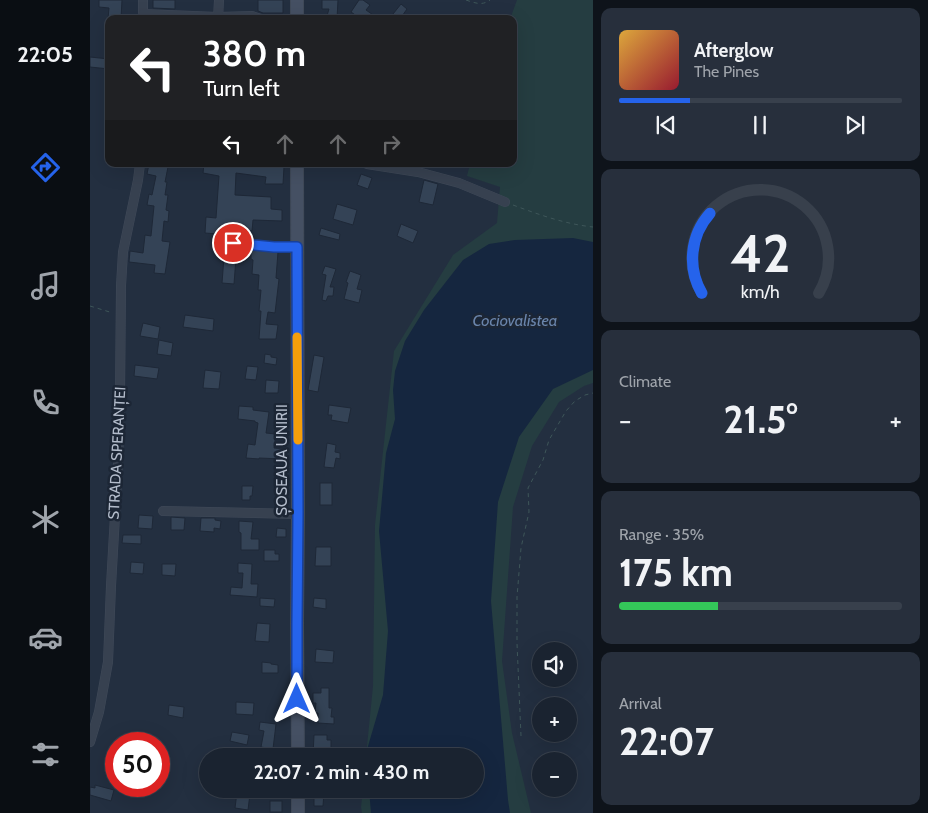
<!DOCTYPE html>
<html lang="en">
<head>
<meta charset="utf-8">
<style>
  body { margin:0; font-family:Cabin,sans-serif; background:#272f3c; color:#f1f3f6; height:100vh; display:flex; flex-direction:column; font-size:19px; white-space:nowrap }
  * { box-sizing:border-box; margin:0 }
  p { font-size:16px; color:#9fa4ab }
  .icon { flex:none; width:28px; height:28px; fill:none; stroke:currentColor; stroke-width:2; stroke-linecap:round; stroke-linejoin:round }
  .map { position:relative; flex:1; overflow:hidden }
  .side { display:flex; flex-direction:column; gap:8px; padding:8px; background:#0e131a; width:335px }
  .side>* { flex:none }
  .top-card { position:absolute; left:15px; top:15px; width:412px; height:152px; border-radius:10px; box-shadow:0 5px 20px #0002,0 0 0 1px #38404c; background:#202124; color:#fff; overflow:hidden }
  .fabs { position:absolute; left:442px; top:642px; display:grid; gap:10px }
  .fabs a { display:grid; place-items:center; width:45px; height:45px; border-radius:50%; background:#1a2330; box-shadow:0 5px 20px #0002,0 0 0 1px #38404c; font-size:25px }
  .speed { position:absolute; left:15px; top:732px; display:flex; gap:10px; font-size:25px; font-weight:700; text-align:center }
  .speed>* { display:grid; place-content:center; width:65px; height:65px; border-radius:50%; background:#1a2330; box-shadow:0 5px 20px #0002,0 0 0 1px #38404c; line-height:1 }
  .speed .limit { border:8px solid #d22; background:#fff; color:#111 }
  .pin { position:absolute; display:grid; place-items:center; width:42px; height:42px; color:#fff; margin:-21px; border:2px solid #fff; border-radius:50%; box-shadow:0 1px 5px #0007 }
  .me { position:absolute; width:55px; margin:-28px; rotate:0deg; stroke-linejoin:round; filter:drop-shadow(0 0 4px #0008) }
  .turn { display:flex; align-items:center; gap:18px; height:105px; padding:0 15px; font-size:22px }
  .turn .icon { width:65px; height:65px; stroke-width:2.5 }
  .turn b { display:block; font-size:35px; line-height:42px }
  .lanes { display:flex; align-items:center; height:48px; padding:0 15px; background:#0003; justify-content:center; gap:25px; direction:ltr }
  .lanes .off { opacity:.35 }
  .big { font-size:38px; font-weight:700; line-height:1.1 }
  .side .tile { flex:1; display:flex; flex-direction:column; justify-content:center; gap:8px; min-width:0; padding:0 18px; border-radius:10px; background:#272f3c }
  .side .dial { align-items:center; gap:0 }
  .dial svg { height:130px; overflow:visible; fill:none; stroke:#38404c; stroke-width:7; stroke-linecap:round; text-anchor:middle }
  .dial text { fill:#f1f3f6; stroke:none }
  .song { display:flex; align-items:center; gap:15px }
  .cover { width:60px; height:60px; border-radius:8px; background:linear-gradient(135deg,hsl(40 70% 55%),hsl(350 70% 35%)) }
  .played { height:5px; border-radius:2px; background:linear-gradient(90deg,#2563eb 25%,#38404c 25%) }
  .keys { display:flex; justify-content:space-around; direction:ltr }
  .heat { display:flex; justify-content:space-between; align-items:center; font-size:28px; direction:ltr }
  .charge { height:8px; border-radius:4px; background:linear-gradient(90deg,#34c759 35%,#38404c 0) }
  .trip { position:absolute; left:109px; top:748px; width:285px; height:50px; border-radius:25px; background:#1a2330; box-shadow:0 5px 20px #0002,0 0 0 1px #38404c; font-weight:700; line-height:50px; text-align:center }
  main { display:flex; flex:1; min-height:0 }
  .dock { display:flex; flex-direction:column; width:90px; justify-content:space-around; align-items:center; background:#0a0e13; color:#9fa4ab }
  .dock .icon { width:35px; height:35px }
  .dock .current { color:#2563eb }
  .dock b { font-size:22px; color:#f1f3f6 }
  .map>svg:first-child { display:block }
</style>
</head>
<body>
<main>
<nav class="dock">
<b>22:05</b>
<svg class="icon current" aria-label="directions" viewBox="0 0 24 24"><path d="M12 3l9 9-9 9-9-9zM9 14v-3h6M13 9l2 2-2 2"/></svg>
<svg class="icon" aria-label="music" viewBox="0 0 24 24"><path d="M9 18V5l10-2v13"/><circle cx="6" cy="18" r="3"/><circle cx="16" cy="16" r="3"/></svg>
<svg class="icon" aria-label="phone" viewBox="0 0 24 24"><path d="M5 4h4l2 5-3 2q2 4 5 5l2-3 5 2v4C11 20 4 13 5 4z"/></svg>
<svg class="icon" aria-label="climate" viewBox="0 0 24 24"><path d="M12 3v18M4 7l16 10M4 17L20 7"/></svg>
<svg class="icon" aria-label="car" viewBox="0 0 24 24"><path d="M5 17H2v-5l4-1 3-4h7l3 4 3 1v5h-3M9 17h6M6 11h13"/><circle cx="7" cy="17" r="2"/><circle cx="17" cy="17" r="2"/></svg>
<svg class="icon" aria-label="filters" viewBox="0 0 24 24"><path d="M4 7h16M4 17h16"/><circle cx="9" cy="7" r="2"/><circle cx="15" cy="17" r="2"/></svg>
</nav>
<div class="map">
<svg width="503" height="813" viewBox="0 0 503 813">
  <rect width="100%" height="100%" fill="#232f40"/>
  <!-- green -->
  <path fill="#253d41" d="M427 0H503V383L494 386 469 402 442 446 423 507 412 661 422 733 441 813H272L271 807 273 789H385V756H276L283 686 285 525 304 351 363 255 407 223 410 187 377 176 380 164H424V19H420Z"/>
  <!-- water -->
  <path fill="#15263f" d="M483 238 503 242V370L463 389 429 437 408 502 401 601 418 800 420 813H281L279 789H385V756H277L276 753 293 695 298 631 289 531 296 453 305 419 303 390 305 371 315 341 334 310 373 260 399 244 425 240Z"/>
  <!-- building -->
  <g fill="#344356" stroke="#1e2837">
    <path d="M9 0H32L31 19H18L19 8 9 7Z"/>
    <path d="M63 0H85V9L63 8Z"/>
    <path d="M168 0H193V13H173L168 11Z"/>
    <path d="M232 0H248L247 19H236L239 9H232Z"/>
    <path d="M269 0H273L280 5 276 10 289 19H271L261 12Z"/>
    <path d="M311 4 317 9 310 19H299Z"/>
    <path d="M0 57 19 59V69L0 67Z"/>
    <path d="M59 164 78 167 75 182H77L75 195H78L76 210 79 211 78 222 74 221 72 241 80 242 75 274 64 273 65 265 39 262 40 251 53 253 55 235 61 236 64 206 57 205 59 194 62 195 66 176 57 174Z"/>
    <path d="M114 164H175L174 167H194L193 184H175L176 177 146 173 145 195 181 197V209L192 210V221L163 220 162 231 143 230 142 235 115 233 116 217 126 218 129 176 113 173Z"/>
    <path d="M271 174 282 178 278 189 267 185Z"/>
    <path d="M334 180 348 184 343 205 329 202Z"/>
    <path d="M247 204 267 210 263 225 243 219Z"/>
    <path d="M311 224 328 231 323 243 307 236Z"/>
    <path d="M231 228 250 234 249 240 229 235Z"/>
    <path d="M161 250 188 252 186 278 189 279 185 313 178 312 176 324 188 325 186 339H169L171 311H169L171 290H168L169 275 162 274 163 260 161 259Z"/>
    <path d="M134 257 146 258 144 284 132 283Z"/>
    <path d="M235 266 246 269 240 287H244L243 296H238L236 301 232 300 236 275 232 274Z"/>
    <path d="M260 271 271 275 267 289 272 290 269 303 254 299 258 283 256 282Z"/>
    <path d="M95 315 124 319 123 331 93 327Z"/>
    <path d="M53 323 70 327 68 339 50 336Z"/>
    <path d="M69 340 83 343 81 356 67 354Z"/>
    <path d="M175 354 181 355V357L187 358 186 365 174 363Z"/>
    <path d="M224 355 234 357 228 392 218 390Z"/>
    <path d="M45 365 69 368 67 379 44 376Z"/>
    <path d="M157 366 168 367 166 380 155 379Z"/>
    <path d="M115 370 131 372 129 389 113 388Z"/>
    <path d="M176 380 189 381 188 393H175Z"/>
    <path d="M239 405 261 408 258 423 241 420 242 415H238Z"/>
    <path d="M149 406 163 407V410L179 412 176 433 186 434 184 448 193 449V459L169 458V459L156 458 158 444 165 445 168 423 165 422V421L148 419Z"/>
    <path d="M237 443 246 445 245 452 250 453V459L246 458 244 468 234 467Z"/>
    <rect x="230" y="483" width="12" height="22"/>
    <path d="M152 486H163L162 496H160V500H152Z"/>
    <path d="M49 515 63 516 62 529 48 528Z"/>
    <path d="M81 517 95 518 94 530H81Z"/>
    <path d="M111 518H125V520L131 521 130 529 124 528V532L110 531Z"/>
    <path d="M149 521 163 522 161 539H169V550H151V533L149 532Z"/>
    <path d="M187 528 196 529V537H186Z"/>
    <path d="M33 535H51V544L32 543Z"/>
    <path d="M226 547H241V566H225Z"/>
    <path d="M174 550H185V554H189V561H174Z"/>
    <path d="M41 562 54 563 53 574 40 573Z"/>
    <path d="M148 563 162 564 161 584H168L167 597 140 595 141 587 152 588 153 573H148Z"/>
    <path d="M72 564H86L85 576 72 575Z"/>
    <path d="M170 598 185 599 184 607 170 606Z"/>
    <path d="M224 598 236 599V609L223 607Z"/>
    <path d="M167 623 180 624 179 642 165 641Z"/>
    <path d="M226 649 244 651 243 663 225 662Z"/>
    <path d="M172 662 181 663V664L188 665V673H172Z"/>
    <path d="M231 688H239V708H242L241 717H244V724L228 723V713H225L226 703H223V693H231Z"/>
    <path d="M146 702 164 703 163 715 146 714Z"/>
    <path d="M79 705 94 707 93 718 78 715Z"/>
    <path d="M170 722 186 724 183 749 171 747 174 731 169 730Z"/>
    <path d="M142 732 159 735 157 745 140 741Z"/>
    <path d="M224 735H237V740H241V748H238V756H223Z"/>
    <path d="M5 785 24 790 21 801 0 795V787L5 788Z"/>
    <path d="M147 792 160 794 158 810 145 808Z"/>
    <path d="M224 792H234L233 806H224Z"/>
    <rect x="180" y="801" width="12" height="11"/>
  </g>
  <g fill="none" stroke-linecap="round" stroke-linejoin="round">
    <!-- lane casing -->
    <g stroke="#404a59" stroke-width="5.5">
      <path id="lane" d="M143 243 184 247H207"/>
    </g>
    <!-- street casing -->
    <g stroke="#404a59" stroke-width="10">
      <g id="street">
        <path d="M53 0V19"/>
        <path d="M53 14 128 17 162 16 171 19"/>
        <path d="M128 19 129 0"/>
        <path d="M277 164 328 172 369 183 415 202"/>
        <path d="M73 511 208 514"/>
        <path d="M0 742 9 712 18 662 21 586 28 463 30 396 31 286 33 252 48 180 50 164"/>
      </g>
    </g>
    <!-- secondary casing -->
    <g stroke="#404a59" stroke-width="14">
      <g id="secondary">
        <path d="M207 19V0"/>
        <path d="M207 164 208 514 207 623 208 756"/>
        <path d="M208 789V813"/>
      </g>
    </g>
    <!-- path -->
    <g stroke="#3e5659" stroke-width="1" stroke-dasharray="4 4" stroke-linecap="butt">
      <path d="M376 0C385 3 392 6 400 0"/>
      <path d="M423 205C450 215 475 224 503 227"/>
      <path d="M0 306 23 313"/>
      <path d="M431 736 427 643V597L431 548 439 512 438 488 453 460 459 440 476 411 485 401 495 395 503 393"/>
    </g>
    <!-- lane -->
    <use href="#lane" stroke="#374150" stroke-width="4.5"/>
    <!-- street -->
    <use href="#street" stroke="#374150" stroke-width="9"/>
    <!-- secondary -->
    <use href="#secondary" stroke="#455063" stroke-width="12"/>
  </g>
  <g fill="none" stroke-linecap="round" stroke-linejoin="round">
    <!-- route casing -->
    <g stroke="#184099" stroke-width="12">
      <path id="route" d="M143 243 184 247H207L208 514 207 623V699"/>
    </g>
    <!-- route -->
    <use href="#route" stroke="#2563eb" stroke-width="9"/>
    <!-- slow -->
    <path stroke="#f59e0b" stroke-width="9" d="M207 337 208 440"/>
  </g>
  <g text-anchor="middle" dominant-baseline="central" stroke-width="5" stroke-linejoin="round" paint-order="stroke">
    <!-- street labels -->
    <g font-size="15" fill="#b3bccb" stroke="#1c2635">
      <text transform="translate(27 453) rotate(-87)">STRADA SPERANȚEI</text>
      <text transform="translate(192 460) rotate(-90)">ȘOSEAUA UNIRII</text>
    </g>
    <!-- water labels -->
    <g font-size="16" font-style="italic" fill="#6a85ac" stroke="#1c2635">
      <text x="425" y="320">Cociovalistea</text>
    </g>
  </g>
</svg>
<div class="fabs">
<a><svg class="icon" aria-label="sound" viewBox="0 0 24 24"><path d="M4 9h4l5-4v14l-5-4H4zM17 9q2 3 0 6"/></svg></a>
<a>+</a>
<a>−</a>
</div>
<div class="speed"><div class="limit">50</div></div>
<div class="pin" style="left:143px;top:243px;background:#d93025"><svg class="icon" aria-label="arrive" viewBox="0 0 24 24"><path d="M6 21V4h12l-3 4 3 4H6"/></svg></div>
<svg class="me" style="left:207px;top:699px" viewBox="-20 -20 40 40"><path d="M0-17L14 15 0 8-14 15z" fill="#2563eb" stroke="#fff" stroke-width="4"/></svg>
<div class="trip">22:07 · 2 min · 430 m</div>
<div class="top-card">
<div class="turn"><svg class="icon" aria-label="left" viewBox="0 0 24 24"><path d="M17 20v-9H6M10 6l-5 5 5 5"/></svg><div><b>380 m</b>Turn left</div></div>
<div class="lanes"><svg class="icon" aria-label="left" viewBox="0 0 24 24"><path d="M17 20v-9H6M10 6l-5 5 5 5"/></svg><svg class="icon off" aria-label="ahead" viewBox="0 0 24 24"><path d="M12 20V5M6 11l6-6 6 6"/></svg><svg class="icon off" aria-label="ahead" viewBox="0 0 24 24"><path d="M12 20V5M6 11l6-6 6 6"/></svg><svg class="icon off" aria-label="right" viewBox="0 0 24 24"><path d="M7 20v-9h11M14 6l5 5-5 5"/></svg></div>
</div>
</div>
<section class="side">
<div class="tile">
<div class="song"><i class="cover"></i><div><b>Afterglow</b><p>The Pines</p></div></div>
<div class="played"></div>
<div class="keys"><svg class="icon" aria-label="previous" viewBox="0 0 24 24"><path d="M18 5L8 12l10 7zM5 5v14"/></svg><svg class="icon" aria-label="pause" viewBox="0 0 24 24"><path d="M8 5v14M16 5v14"/></svg><svg class="icon" aria-label="next" viewBox="0 0 24 24"><path d="M6 5l10 7-10 7zM19 5v14"/></svg></div>
</div>
<div class="tile dial"><svg viewBox="0 0 100 80">
<path d="M14 69A42 42 0 1 1 86 69"/>
<path d="M14 69A42 42 0 0 1 19 20" stroke="#2563eb"/>
<text x="50" y="56" font-size="32" font-weight="700">42</text>
<text x="50" y="72" font-size="11">km/h</text>
</svg></div>
<div class="tile"><p>Climate</p>
<div class="heat"><a>−</a><b class="big">21.5°</b><a>+</a></div>
</div>
<div class="tile"><p>Range · 35%</p><b class="big">175 km</b><div class="charge"></div></div>
<div class="tile"><p>Arrival</p><b class="big">22:07</b></div>
</section>
</main>
</body>
</html>
